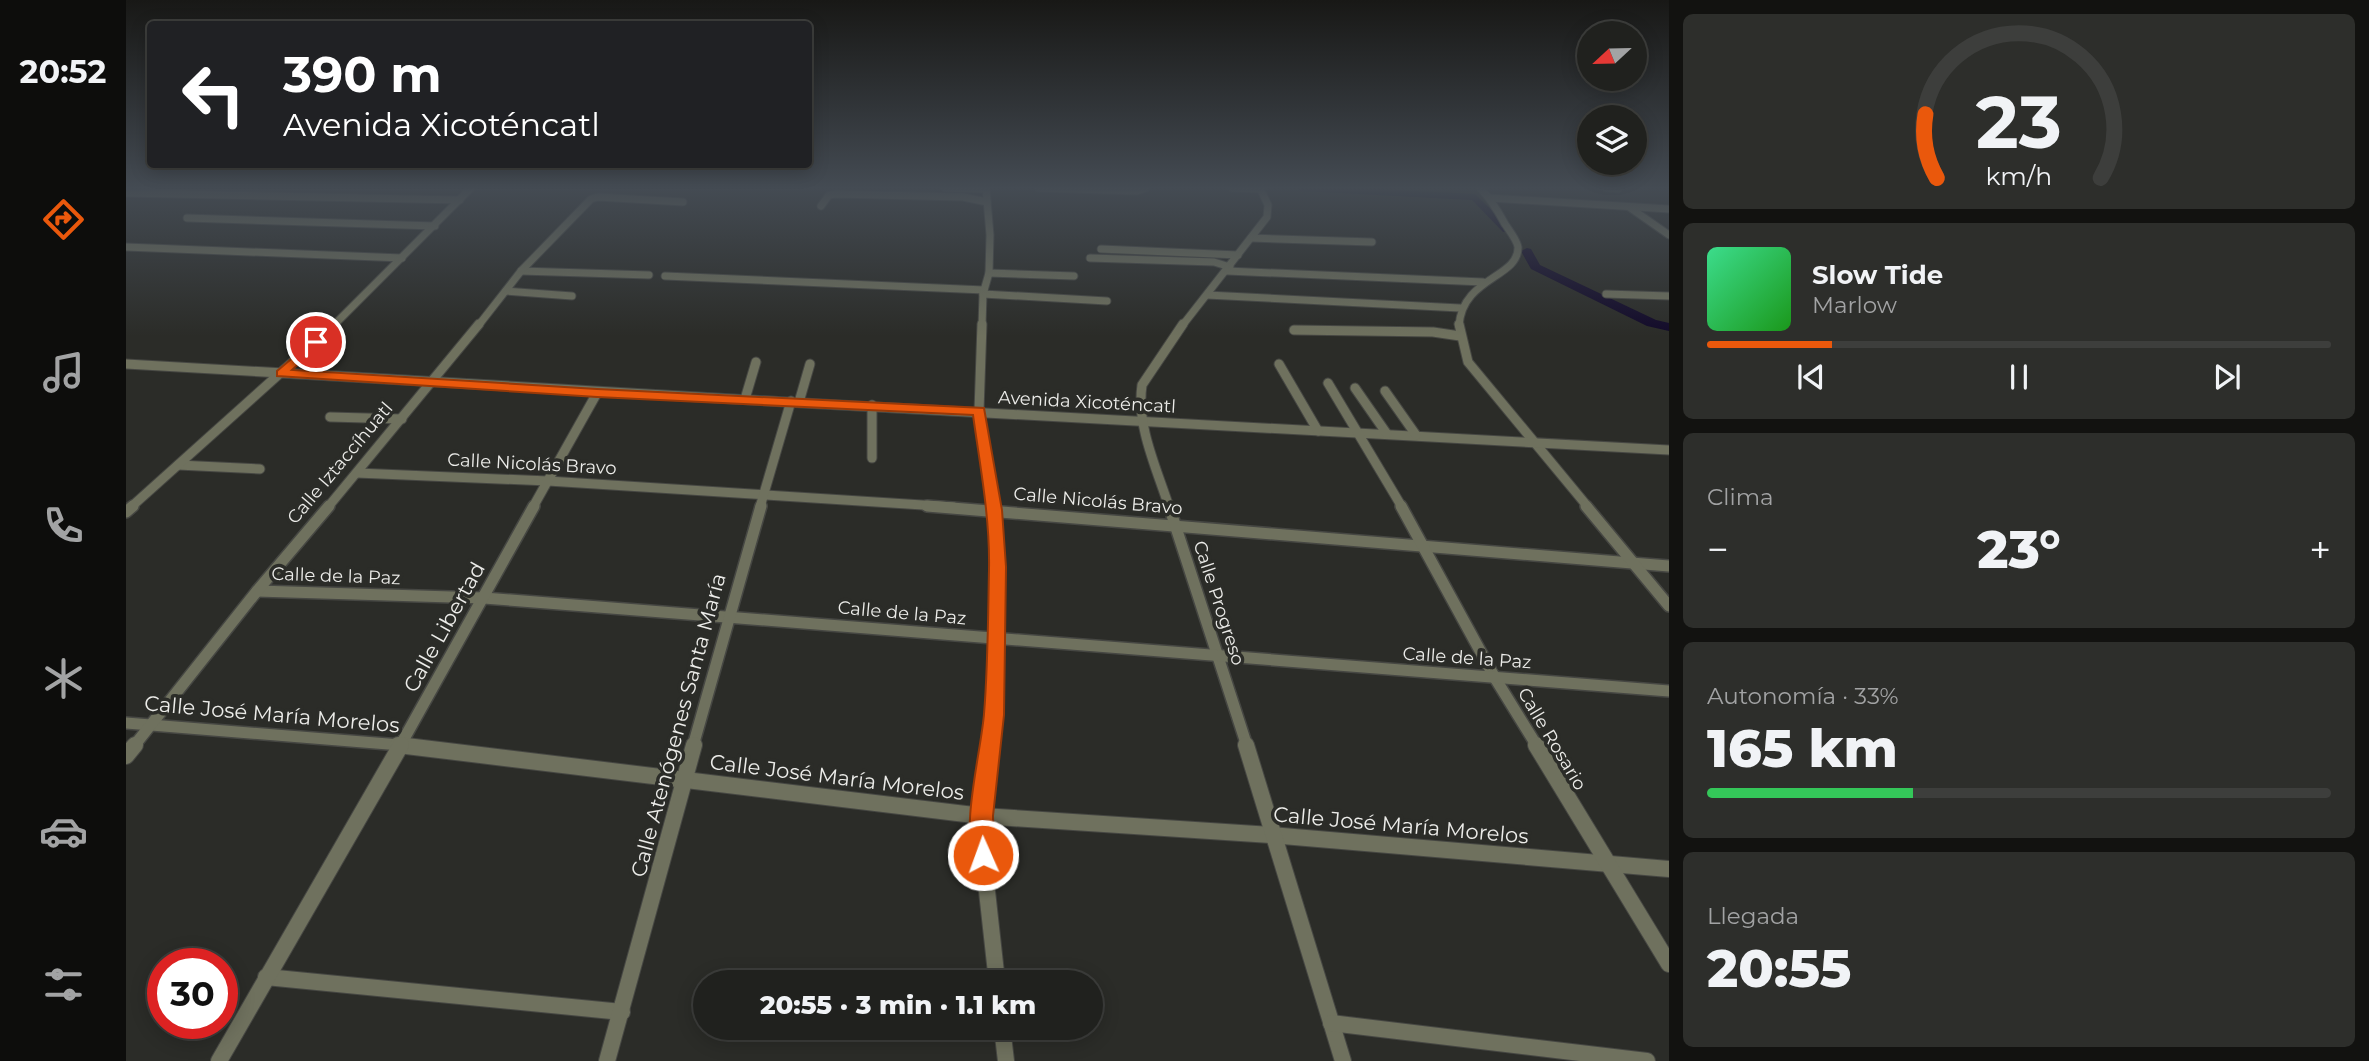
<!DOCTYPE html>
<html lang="es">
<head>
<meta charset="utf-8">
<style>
  body { margin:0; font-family:Montserrat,sans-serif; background:#2d2e2b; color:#f1f3f6; height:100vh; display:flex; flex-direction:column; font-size:26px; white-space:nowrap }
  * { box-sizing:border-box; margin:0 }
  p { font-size:23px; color:#a2a3a4 }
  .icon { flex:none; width:38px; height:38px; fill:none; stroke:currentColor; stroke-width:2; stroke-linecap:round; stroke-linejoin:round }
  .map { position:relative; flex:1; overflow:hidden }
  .drawer { display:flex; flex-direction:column; gap:14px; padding:14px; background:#121210; width:700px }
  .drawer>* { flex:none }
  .banner { position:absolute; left:21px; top:21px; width:665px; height:147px; border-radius:7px; box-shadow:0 4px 18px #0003,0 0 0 2px #3d3e3c; background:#202124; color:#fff; overflow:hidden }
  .needle { width:46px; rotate:248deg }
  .tools { position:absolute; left:1451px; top:21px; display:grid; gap:14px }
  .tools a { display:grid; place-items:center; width:70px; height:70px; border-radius:50%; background:#20211e; box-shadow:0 4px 18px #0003,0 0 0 2px #3d3e3c; font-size:35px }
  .speed { position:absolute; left:21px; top:948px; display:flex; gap:14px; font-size:35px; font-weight:700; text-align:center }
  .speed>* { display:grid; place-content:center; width:91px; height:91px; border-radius:50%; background:#20211e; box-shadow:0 4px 18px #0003,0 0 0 2px #3d3e3c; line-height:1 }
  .speed .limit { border:10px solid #d22; background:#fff; color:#111 }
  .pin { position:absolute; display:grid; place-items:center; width:60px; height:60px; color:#fff; margin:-30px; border:4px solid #fff; border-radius:50%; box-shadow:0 2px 7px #0007 }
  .me { position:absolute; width:77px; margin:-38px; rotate:358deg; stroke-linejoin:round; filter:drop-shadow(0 0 5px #0008) }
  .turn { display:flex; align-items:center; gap:24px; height:147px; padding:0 21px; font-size:32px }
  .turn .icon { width:91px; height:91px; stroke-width:2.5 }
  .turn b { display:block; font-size:49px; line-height:60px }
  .big { font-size:52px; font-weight:800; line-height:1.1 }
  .drawer .tile { flex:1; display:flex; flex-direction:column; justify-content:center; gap:10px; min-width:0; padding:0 24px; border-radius:10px; background:#2d2e2b }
  .drawer .dial { align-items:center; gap:0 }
  .dial svg { height:182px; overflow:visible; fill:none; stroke:#3d3e3c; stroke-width:7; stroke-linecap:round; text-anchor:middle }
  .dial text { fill:#f1f3f6; stroke:none }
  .song { display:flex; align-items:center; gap:21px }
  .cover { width:84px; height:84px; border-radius:10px; background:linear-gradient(135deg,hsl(150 70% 55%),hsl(120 70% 35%)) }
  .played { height:7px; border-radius:4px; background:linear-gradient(90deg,#ea580c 20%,#3d3e3c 20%) }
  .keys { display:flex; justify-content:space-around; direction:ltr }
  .heat { display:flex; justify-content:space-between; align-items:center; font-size:38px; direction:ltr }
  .charge { height:10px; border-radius:5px; background:linear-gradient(90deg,#34c759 33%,#3d3e3c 0) }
  .trip { position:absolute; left:567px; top:970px; width:410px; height:70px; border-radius:35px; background:#20211e; box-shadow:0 4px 18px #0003,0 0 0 2px #3d3e3c; font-weight:800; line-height:70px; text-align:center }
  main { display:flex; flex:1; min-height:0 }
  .menu { display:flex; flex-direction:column; width:126px; justify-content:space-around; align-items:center; background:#0d0d0c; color:#a2a3a4 }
  .menu .icon { width:49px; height:49px }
  .menu .current { color:#ea580c }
  .menu b { font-size:32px; color:#f1f3f6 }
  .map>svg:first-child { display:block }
</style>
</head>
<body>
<main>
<nav class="menu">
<b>20:52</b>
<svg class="icon current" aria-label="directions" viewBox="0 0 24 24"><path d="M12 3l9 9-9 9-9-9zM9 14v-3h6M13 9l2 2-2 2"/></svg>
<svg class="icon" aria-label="music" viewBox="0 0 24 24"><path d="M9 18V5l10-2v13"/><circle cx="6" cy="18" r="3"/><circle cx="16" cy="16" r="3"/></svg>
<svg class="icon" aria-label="phone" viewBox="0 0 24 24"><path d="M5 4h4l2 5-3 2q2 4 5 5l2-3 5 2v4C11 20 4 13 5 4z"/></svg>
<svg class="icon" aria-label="climate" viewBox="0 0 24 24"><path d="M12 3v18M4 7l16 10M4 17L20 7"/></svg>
<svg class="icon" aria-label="car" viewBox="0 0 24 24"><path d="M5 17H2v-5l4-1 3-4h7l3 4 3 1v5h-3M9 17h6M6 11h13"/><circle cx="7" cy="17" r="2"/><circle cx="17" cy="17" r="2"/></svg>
<svg class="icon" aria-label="filters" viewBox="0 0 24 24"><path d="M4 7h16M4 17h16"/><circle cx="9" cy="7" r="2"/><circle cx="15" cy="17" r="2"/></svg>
</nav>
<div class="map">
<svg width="1543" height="1061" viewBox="0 0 1543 1061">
  <rect width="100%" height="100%" fill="#2b2c28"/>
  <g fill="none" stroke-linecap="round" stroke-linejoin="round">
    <!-- river -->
    <g fill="#120a29" fill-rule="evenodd">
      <path d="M1171 188H1229L1349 194 1386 230 1377 232 1346 200 1176 191Z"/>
      <path d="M1401 248 1405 249 1414 265 1530 320 1543 323V331L1521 326 1405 269 1395 251Z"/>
    </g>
    <!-- street-far3 casing -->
    <g stroke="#464743" stroke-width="9">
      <g id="street-far3">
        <path d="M819 188 860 189"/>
        <path d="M912 188 1011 191 1020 188"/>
        <path d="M1106 188 1135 189"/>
        <path d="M1480 188 1492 189"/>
        <path d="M0 193 334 200"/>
        <path d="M1364 198 1543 209"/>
        <path d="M695 206 703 195 710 194 837 197 861 202"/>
        <path d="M1503 207 1543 235"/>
        <path d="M61 218 309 226"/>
        <path d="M1125 238 1246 242"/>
        <path d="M0 247 276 258"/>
        <path d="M975 249 1112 255"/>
        <path d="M964 258 1088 262 1104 267"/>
        <path d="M395 271 523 275"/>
        <path d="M1101 271 1357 282"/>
        <path d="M863 273 948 276"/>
        <path d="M539 276 858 290"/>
        <path d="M380 291 446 296"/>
        <path d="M857 294 981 301"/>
        <path d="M1480 294 1543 296"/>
        <path d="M1081 295 1334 308"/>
        <path d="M207 326 345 188"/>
        <path d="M352 326 395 271 465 199 472 197 557 202"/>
        <path d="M856 326 857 294 863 273 864 235 860 188"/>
        <path d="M1056 326 1141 217 1142 205 1134 188"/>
        <path d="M1333 326C1336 277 1393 278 1392 247 1391 240 1383 230 1379 224 1372 211 1365 199 1354 188"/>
      </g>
    </g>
    <!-- street-far2 casing -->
    <g stroke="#464743" stroke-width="11">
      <g id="street-far2">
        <path d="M856 324 853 411 868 507"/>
        <path d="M1333 324 1342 362 1462 507"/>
        <path d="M1168 330 1307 332 1334 336"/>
        <path d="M0 364C514 396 1029 421 1543 450"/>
        <path d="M1153 364 1192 431"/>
        <path d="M1202 383 1276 507"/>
        <path d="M1229 388 1261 434"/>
        <path d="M1259 391 1290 435"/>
        <path d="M619 399 630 362"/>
        <path d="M673 402 684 364"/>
        <path d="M746 405V458"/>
        <path d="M204 417 276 419"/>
        <path d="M52 465 134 469"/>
        <path d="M231 473 422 481 828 507"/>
        <path d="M5 507 209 324"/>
        <path d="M202 507 353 324"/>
        <path d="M407 507 471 393"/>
        <path d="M634 507 665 401"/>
        <path d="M1043 507C1031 469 1010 426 1016 385L1057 324"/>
      </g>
    </g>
    <!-- street-far1 casing -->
    <g stroke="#464743" stroke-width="14">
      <g id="street-far1">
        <path d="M801 506 1543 566"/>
        <path d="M1043 506 1121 746"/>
        <path d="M1275 506 1369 678 1411 746"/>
        <path d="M1460 506 1543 606"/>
        <path d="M0 512 7 506"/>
        <path d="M131 591 358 598 1543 691"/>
        <path d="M0 723 287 746"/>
        <path d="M8 746 131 591 203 506"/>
        <path d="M274 746 408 506"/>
        <path d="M567 746 635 506"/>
        <path d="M864 746 868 715 872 567 867 506"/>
      </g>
    </g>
    <!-- street casing -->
    <g stroke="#464743" stroke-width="18">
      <g id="street">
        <path d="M272 745 856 816 1145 835 1543 869"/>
        <path d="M864 745 856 816 857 855 871 982"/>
        <path d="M1120 745 1217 1061"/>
        <path d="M1410 745 1543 964"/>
        <path d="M0 756 9 745"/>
        <path d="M140 977 496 1012"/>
        <path d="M1205 1023 1521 1061"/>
        <path d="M876 1027 880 1061"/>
        <path d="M93 1061 275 745"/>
        <path d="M481 1061 568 745"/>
      </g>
    </g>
    <!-- street-far3 -->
    <use href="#street-far3" stroke="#6f715e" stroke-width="7"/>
    <!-- street-far2 -->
    <use href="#street-far2" stroke="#6f715e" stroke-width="9"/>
    <!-- street-far1 -->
    <use href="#street-far1" stroke="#6f715e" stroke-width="11"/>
    <!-- street -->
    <use href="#street" stroke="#6f715e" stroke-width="16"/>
  </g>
  <!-- sky -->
  <linearGradient id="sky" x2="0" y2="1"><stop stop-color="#181816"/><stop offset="0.56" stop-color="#444b53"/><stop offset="1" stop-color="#444b53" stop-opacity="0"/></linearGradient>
  <rect width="1543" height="336" fill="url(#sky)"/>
  <!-- route -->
  <path fill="#ea580c" stroke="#983908" stroke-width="2" d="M190 338 196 342 194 345 166 370 471 389 858 408 876 510 880 567 878 715 867 816 868 855 865 863 857 866 849 863C834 829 855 752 858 714 862 666 862 617 863 569 864 517 854 466 847 415L471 397 151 376V371Z"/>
  <g text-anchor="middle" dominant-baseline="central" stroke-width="7" stroke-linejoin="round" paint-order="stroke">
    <!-- street labels -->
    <g font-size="18" fill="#ecece9" stroke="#2b2c28">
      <text transform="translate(961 402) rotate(3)">Avenida Xicoténcatl</text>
      <text transform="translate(214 463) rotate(-50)">Calle Iztaccíhuatl</text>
      <text transform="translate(406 464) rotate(3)">Calle Nicolás Bravo</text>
      <text transform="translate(972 501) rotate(5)">Calle Nicolás Bravo</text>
      <text transform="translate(210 576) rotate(2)">Calle de la Paz</text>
      <text transform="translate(1093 603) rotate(72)">Calle Progreso</text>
      <text transform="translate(776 613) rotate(5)">Calle de la Paz</text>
      <text transform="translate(1341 658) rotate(4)">Calle de la Paz</text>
      <text transform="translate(1426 739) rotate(59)">Calle Rosario</text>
    </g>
    <!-- near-street labels -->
    <g font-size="21" fill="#ecece9" stroke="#2b2c28">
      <text transform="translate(318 627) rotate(-61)">Calle Libertad</text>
      <text transform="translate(146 714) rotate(5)">Calle José María Morelos</text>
      <text transform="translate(552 725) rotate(-75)">Calle Atenógenes Santa María</text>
      <text transform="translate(711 777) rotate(7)">Calle José María Morelos</text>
      <text transform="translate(1275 825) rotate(5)">Calle José María Morelos</text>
    </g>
  </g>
</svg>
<div class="tools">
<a><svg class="needle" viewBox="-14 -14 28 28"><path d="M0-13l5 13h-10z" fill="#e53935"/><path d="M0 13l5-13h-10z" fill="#a2a3a4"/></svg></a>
<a><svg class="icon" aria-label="layers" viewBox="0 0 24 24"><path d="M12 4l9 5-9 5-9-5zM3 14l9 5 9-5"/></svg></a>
</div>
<div class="speed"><div class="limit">30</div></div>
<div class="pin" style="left:190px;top:342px;background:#d93025"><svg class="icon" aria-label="arrive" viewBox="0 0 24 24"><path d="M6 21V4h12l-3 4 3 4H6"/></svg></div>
<svg class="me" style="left:857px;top:855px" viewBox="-20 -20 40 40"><circle r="17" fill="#ea580c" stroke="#fff" stroke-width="3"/><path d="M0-11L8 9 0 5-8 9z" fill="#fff"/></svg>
<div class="trip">20:55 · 3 min · 1.1 km</div>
<div class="banner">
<div class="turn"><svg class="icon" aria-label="left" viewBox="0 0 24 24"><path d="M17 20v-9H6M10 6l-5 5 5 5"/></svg><div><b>390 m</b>Avenida Xicoténcatl</div></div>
</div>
</div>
<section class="drawer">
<div class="tile dial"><svg viewBox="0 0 100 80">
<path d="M14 69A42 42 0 1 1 86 69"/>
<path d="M14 69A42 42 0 0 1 9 41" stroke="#ea580c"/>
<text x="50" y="56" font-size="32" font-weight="700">23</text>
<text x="50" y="72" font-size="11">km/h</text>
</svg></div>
<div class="tile">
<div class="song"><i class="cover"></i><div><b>Slow Tide</b><p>Marlow</p></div></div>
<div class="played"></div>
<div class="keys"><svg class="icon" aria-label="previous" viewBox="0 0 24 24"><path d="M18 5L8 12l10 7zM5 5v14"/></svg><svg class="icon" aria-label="pause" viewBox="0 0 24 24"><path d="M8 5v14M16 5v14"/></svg><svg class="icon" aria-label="next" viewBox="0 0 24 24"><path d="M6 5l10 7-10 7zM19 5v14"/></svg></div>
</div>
<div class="tile"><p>Clima</p>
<div class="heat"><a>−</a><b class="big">23°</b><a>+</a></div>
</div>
<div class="tile"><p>Autonomía · 33%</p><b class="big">165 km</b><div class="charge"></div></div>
<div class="tile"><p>Llegada</p><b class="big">20:55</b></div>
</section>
</main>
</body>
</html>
